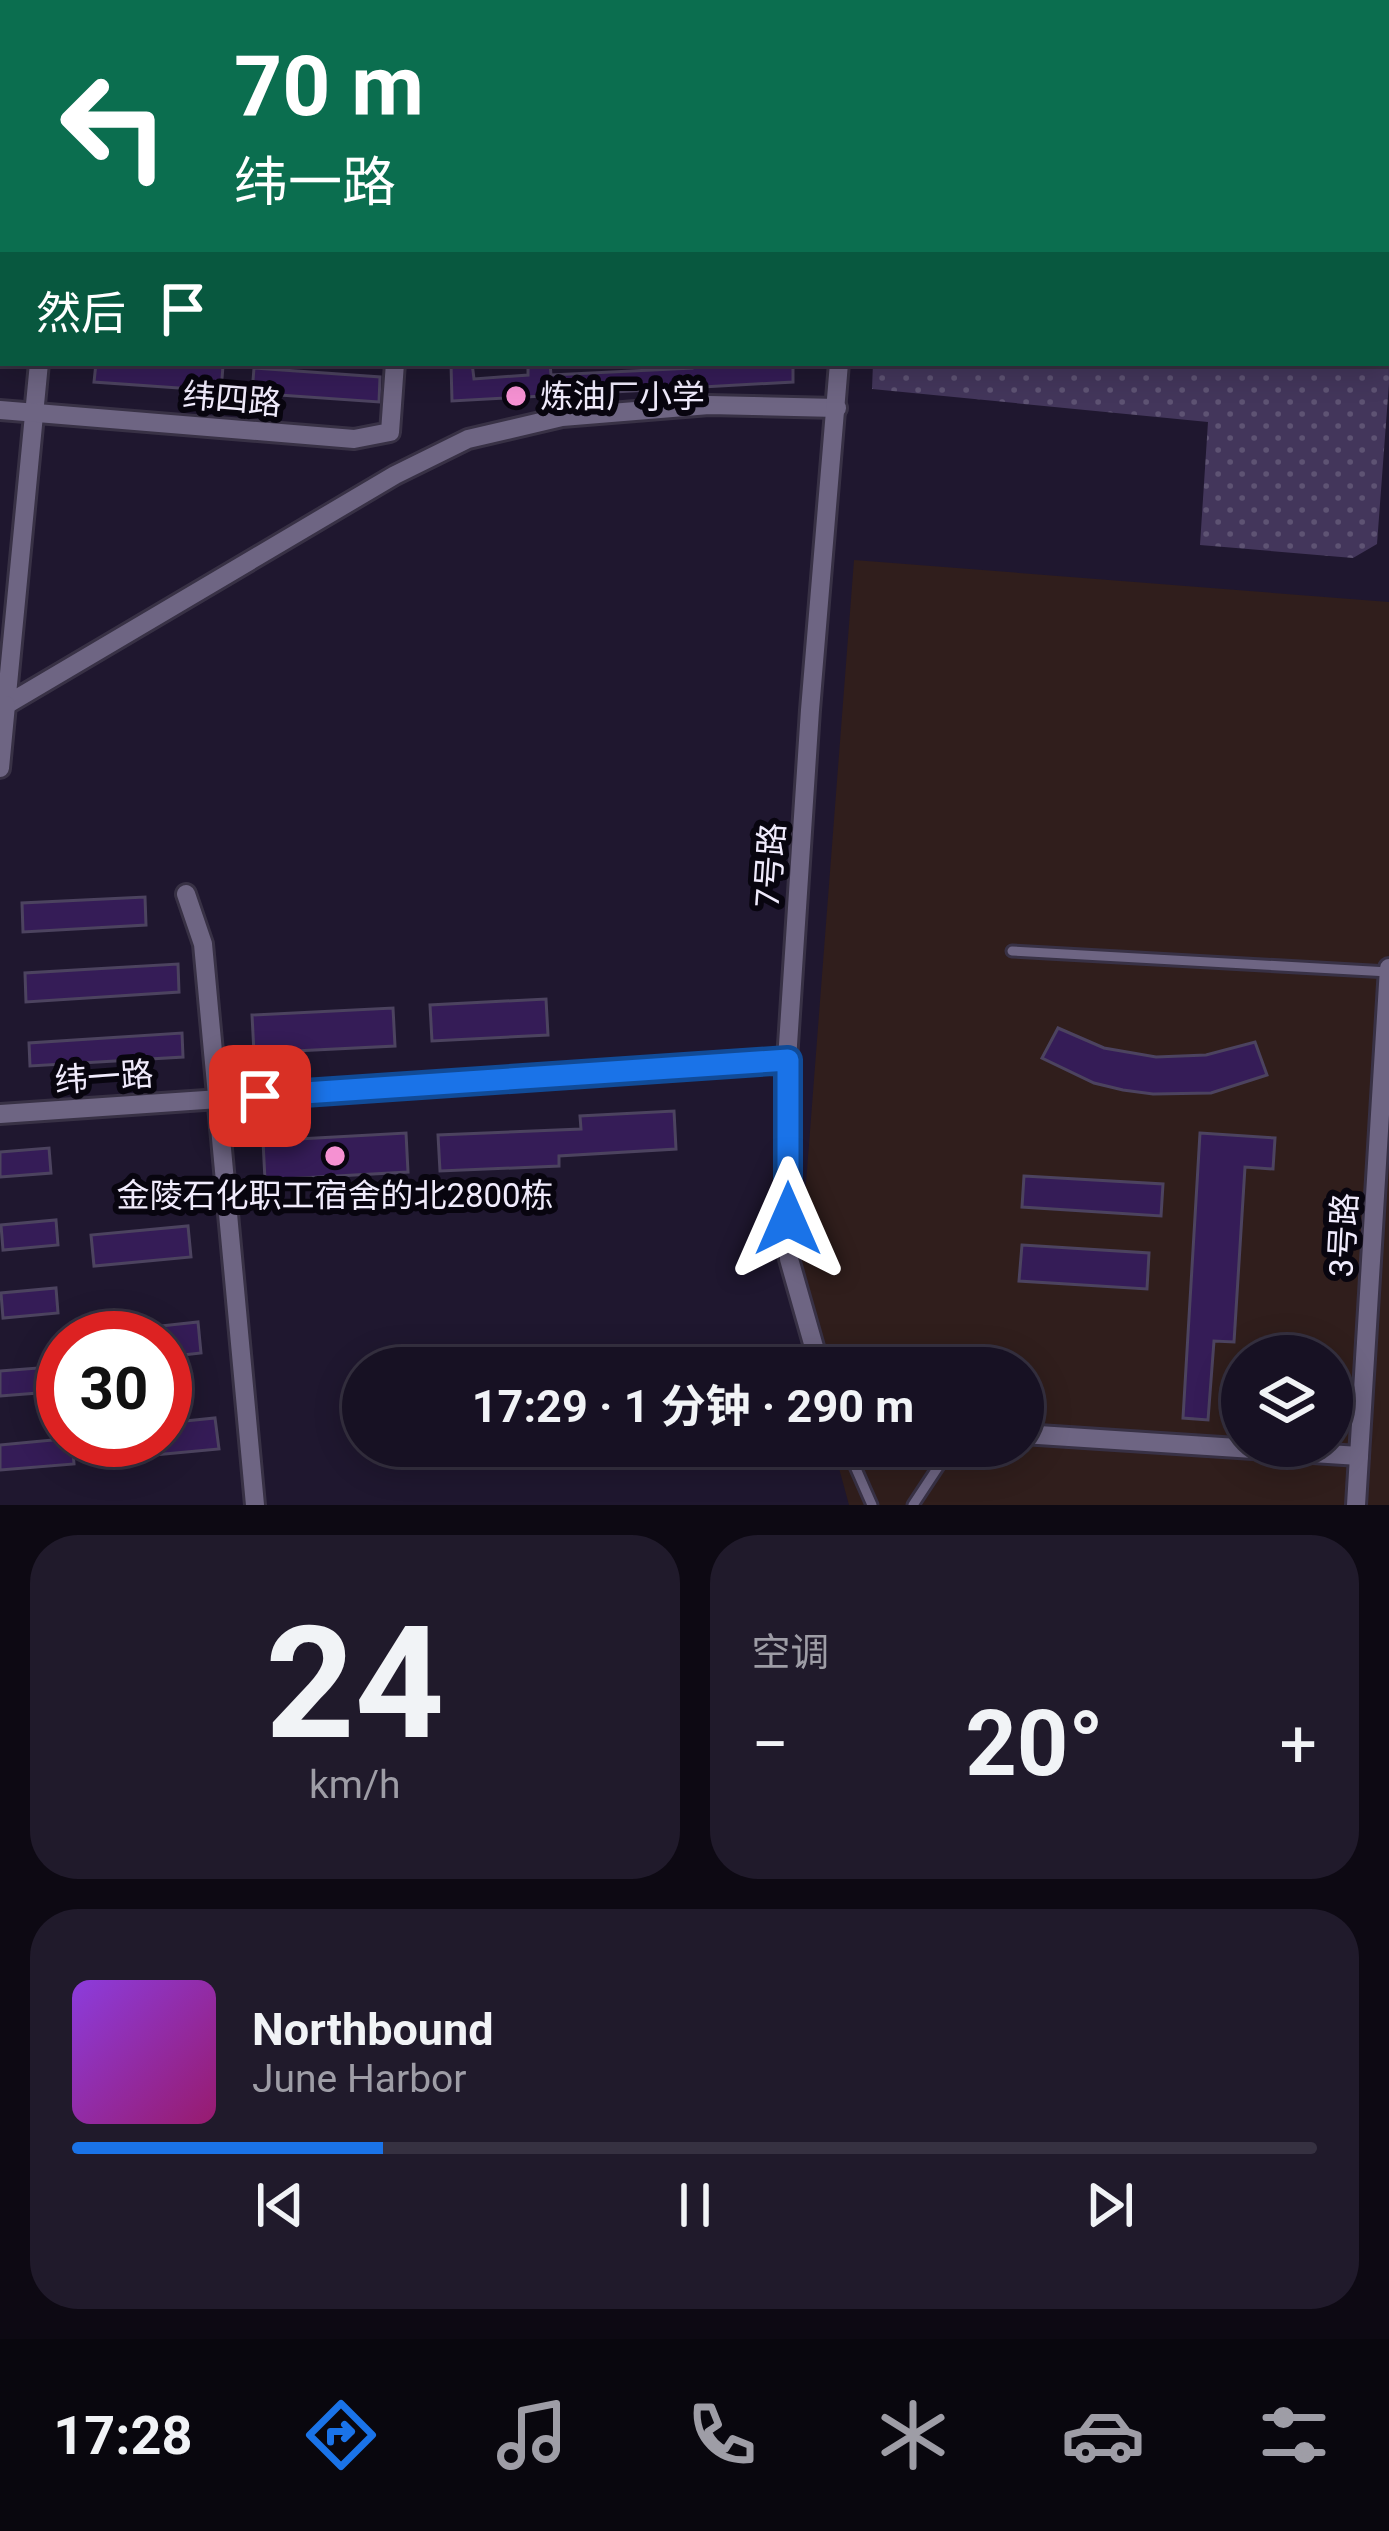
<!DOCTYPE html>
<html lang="zh">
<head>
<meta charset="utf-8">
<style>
  body { margin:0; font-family:Roboto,"Noto Sans SC",sans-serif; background:#201a2b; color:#f1f3f6; height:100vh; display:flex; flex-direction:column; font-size:45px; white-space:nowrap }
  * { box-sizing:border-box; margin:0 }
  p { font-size:39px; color:#9e9da6 }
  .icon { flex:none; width:66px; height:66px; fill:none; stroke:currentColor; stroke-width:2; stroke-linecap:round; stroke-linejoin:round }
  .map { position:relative; height:1505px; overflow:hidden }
  .panel { display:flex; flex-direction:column; gap:30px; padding:30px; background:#0d0913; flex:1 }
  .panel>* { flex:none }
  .hud { position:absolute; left:0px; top:0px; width:1389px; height:366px; box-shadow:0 6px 30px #0003,0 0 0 3px #363141; background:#0b6e4f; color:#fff; overflow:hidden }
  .fabs { position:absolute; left:1221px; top:1335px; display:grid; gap:24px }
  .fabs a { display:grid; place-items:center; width:132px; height:132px; border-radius:50%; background:#171123; box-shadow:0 6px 30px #0003,0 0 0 3px #363141; font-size:60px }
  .speed { position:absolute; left:36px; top:1311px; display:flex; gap:24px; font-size:60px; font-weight:700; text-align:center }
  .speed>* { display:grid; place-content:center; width:156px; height:156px; border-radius:50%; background:#171123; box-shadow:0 6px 30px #0003,0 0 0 3px #363141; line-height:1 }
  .speed .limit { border:18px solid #d22; background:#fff; color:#111 }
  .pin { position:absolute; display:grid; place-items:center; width:102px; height:102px; color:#fff; margin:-51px; border-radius:24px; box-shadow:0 6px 18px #0006 }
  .me { position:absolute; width:132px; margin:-66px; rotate:0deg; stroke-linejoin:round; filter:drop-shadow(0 0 9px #0008) }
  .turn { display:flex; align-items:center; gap:42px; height:252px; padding:0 36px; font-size:54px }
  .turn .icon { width:156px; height:156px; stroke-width:2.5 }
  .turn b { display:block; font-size:84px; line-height:102px }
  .then { display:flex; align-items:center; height:114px; padding:0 36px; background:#0003; gap:24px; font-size:45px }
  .big { font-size:90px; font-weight:700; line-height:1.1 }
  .panel .tile { flex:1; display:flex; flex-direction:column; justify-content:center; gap:18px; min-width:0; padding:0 42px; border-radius:48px; background:#201a2b }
  .panel .dial { align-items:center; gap:0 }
  .dial b { font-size:156px; line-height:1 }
  .song { display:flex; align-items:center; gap:36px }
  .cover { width:144px; height:144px; border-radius:18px; background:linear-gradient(135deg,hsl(270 70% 55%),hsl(320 70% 35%)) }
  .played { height:12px; border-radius:6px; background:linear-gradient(90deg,#1a73e8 25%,#363141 25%) }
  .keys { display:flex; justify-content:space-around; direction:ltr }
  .heat { display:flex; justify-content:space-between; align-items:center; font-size:66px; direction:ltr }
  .panel .tiles { flex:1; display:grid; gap:30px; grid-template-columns:1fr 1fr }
  .tile:last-child { grid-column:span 2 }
  .trip { position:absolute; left:342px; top:1347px; width:702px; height:120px; border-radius:60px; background:#171123; box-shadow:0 6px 30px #0003,0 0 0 3px #363141; font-weight:700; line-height:120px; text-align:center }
  .tab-bar { display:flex; height:192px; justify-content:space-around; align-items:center; background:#09070e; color:#9e9da6 }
  .tab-bar .icon { width:84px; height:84px }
  .tab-bar .selected { color:#1a73e8 }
  .tab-bar b { font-size:54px; color:#f1f3f6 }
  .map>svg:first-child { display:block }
</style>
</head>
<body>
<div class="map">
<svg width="1389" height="1505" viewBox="0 0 1389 1505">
  <defs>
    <pattern id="green-dots" width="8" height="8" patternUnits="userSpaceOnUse" patternTransform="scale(3)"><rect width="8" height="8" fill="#43365b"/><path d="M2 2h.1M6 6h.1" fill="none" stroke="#5e5373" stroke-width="1.8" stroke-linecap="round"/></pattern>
  </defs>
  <rect width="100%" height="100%" fill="#1f172f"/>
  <!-- industrial -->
  <path fill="#301e1c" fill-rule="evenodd" d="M854 560 1389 602V1505H849L833 1446H1023V1368H811L796 1313ZM1242 1356H1332V1446H1242Z"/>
  <!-- green -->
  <path fill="url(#green-dots)" d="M1386 37 1389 383 1377 544 1353 558 1200 545 1208 422 872 389 873 363H1386Z"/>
  <!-- building -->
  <g fill="#351c57" stroke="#4c435f" stroke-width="3">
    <path d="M96 363 223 366 221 391 94 382Z"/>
    <path d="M472 363 474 379 528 375V363H550L551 375 692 368V363H793V382L452 401 451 364Z"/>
    <path d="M254 368 380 377 379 402 252 393Z"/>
    <path d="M145 897 146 925 23 932 22 903Z"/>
    <path d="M178 964 179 992 26 1002 25 973Z"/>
    <path d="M546 999 548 1035 432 1041 430 1005Z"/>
    <path d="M393 1008 395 1046 254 1053 252 1015Z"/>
    <path d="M1058 1028 1104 1048 1156 1057 1206 1055 1255 1042 1267 1075 1211 1093 1153 1094 1123 1090 1094 1083 1042 1058Z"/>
    <path d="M182 1033 183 1057 30 1066 29 1043Z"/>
    <path d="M674 1111 676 1149 559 1156V1166L440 1171 438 1135 581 1129 580 1116Z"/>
    <path d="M406 1133 408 1172 265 1180 263 1141Z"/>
    <path d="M1200 1133 1275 1138 1273 1169 1245 1167 1234 1342 1214 1341 1208 1420 1183 1418Z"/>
    <path d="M49 1148 51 1173 0 1177V1152Z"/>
    <path d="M1024 1176 1163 1184 1161 1216 1022 1207Z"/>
    <path d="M56 1220 58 1245 3 1250 1 1225Z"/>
    <path d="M188 1226 191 1257 94 1266 91 1235Z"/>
    <path d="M1022 1245 1149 1253 1147 1289 1019 1281Z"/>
    <path d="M56 1288 58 1313 3 1318 1 1293Z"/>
    <path d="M198 1322 201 1353 165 1357V1338H133V1329Z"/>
    <path d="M63 1366V1391L0 1396V1371Z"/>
    <path d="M215 1418 219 1449 121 1458 119 1440H165V1423Z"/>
    <path d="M63 1439 72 1440 74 1464 0 1470V1445Z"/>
  </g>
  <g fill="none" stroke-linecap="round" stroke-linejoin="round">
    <!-- service casing -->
    <g stroke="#383145" stroke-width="15">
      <g id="service">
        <path d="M1012 951 1389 972"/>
        <path d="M846 1446 872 1505"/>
        <path d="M913 1505 952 1446"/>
      </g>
    </g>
    <!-- minor casing -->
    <g stroke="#383145" stroke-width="24">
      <g id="minor">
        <path d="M71 3V0"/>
        <path d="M241 3 244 0"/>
        <path d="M422 3V0"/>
        <path d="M861 3V0"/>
        <path d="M0 227 3 223"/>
        <path d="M39 363 6 705 395 475 468 439 562 417 709 405 837 408"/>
        <path d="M0 410 354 439 390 432 395 363"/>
        <path d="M0 705H6L0 768"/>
        <path d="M186 894 203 944 255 1505"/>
        <path d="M0 1114 787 1060"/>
        <path d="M820 1368 789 1259 787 1060 810 710 839 363"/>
        <path d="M1023 1434 1359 1456"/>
        <path d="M1356 1505 1389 968"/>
      </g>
    </g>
    <!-- service -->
    <use href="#service" stroke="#6e6583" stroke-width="9"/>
    <!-- minor -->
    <use href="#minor" stroke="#6e6583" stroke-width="18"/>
  </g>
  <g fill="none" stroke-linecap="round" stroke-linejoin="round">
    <!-- route casing -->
    <g stroke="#114b97" stroke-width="30">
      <path id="route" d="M260 1096 788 1060V1219"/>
    </g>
    <!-- route -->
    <use href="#route" stroke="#1a73e8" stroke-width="21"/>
  </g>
  <!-- markers -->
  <g fill="#f591d2" stroke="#08050f" stroke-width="4.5">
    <circle cx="516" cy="396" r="12"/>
    <circle cx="335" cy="1156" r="12"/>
  </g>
  <g text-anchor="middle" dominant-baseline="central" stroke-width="12" stroke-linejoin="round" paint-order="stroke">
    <!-- poi labels -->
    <g font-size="33" fill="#f0ebfc" stroke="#08050f" text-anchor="start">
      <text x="540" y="396">炼油厂小学</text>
      <text x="335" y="1195" text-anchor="middle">金陵石化职工宿舍的北2800栋</text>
    </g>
    <!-- street labels -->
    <g font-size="33" fill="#f0ebfc" stroke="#08050f">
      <text transform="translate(232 399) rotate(5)">纬四路</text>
      <text transform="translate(770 865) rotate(-86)">7号路</text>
      <text transform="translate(104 1077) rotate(-4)">纬一路</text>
      <text transform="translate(1343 1235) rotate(-87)">3号路</text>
    </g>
  </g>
</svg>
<div class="fabs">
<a><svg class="icon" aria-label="layers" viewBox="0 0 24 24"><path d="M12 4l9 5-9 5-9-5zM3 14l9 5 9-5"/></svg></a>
</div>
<div class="speed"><div class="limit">30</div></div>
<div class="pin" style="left:260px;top:1096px;background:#d93025"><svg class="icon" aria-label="arrive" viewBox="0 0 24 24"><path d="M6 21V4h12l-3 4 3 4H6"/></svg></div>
<svg class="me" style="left:788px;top:1219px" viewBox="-20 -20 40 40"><path d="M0-17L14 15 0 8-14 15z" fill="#1a73e8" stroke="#fff" stroke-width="4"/></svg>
<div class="trip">17:29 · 1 分钟 · 290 m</div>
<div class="hud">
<div class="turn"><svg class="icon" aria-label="left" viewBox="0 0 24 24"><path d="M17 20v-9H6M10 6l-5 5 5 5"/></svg><div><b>70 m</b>纬一路</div></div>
<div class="then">然后<svg class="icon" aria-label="arrive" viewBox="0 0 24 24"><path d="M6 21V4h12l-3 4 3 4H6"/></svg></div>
</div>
</div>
<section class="panel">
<div class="tiles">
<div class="tile dial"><b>24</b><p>km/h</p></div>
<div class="tile"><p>空调</p>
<div class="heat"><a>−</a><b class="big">20°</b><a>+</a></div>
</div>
<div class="tile">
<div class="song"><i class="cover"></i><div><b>Northbound</b><p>June Harbor</p></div></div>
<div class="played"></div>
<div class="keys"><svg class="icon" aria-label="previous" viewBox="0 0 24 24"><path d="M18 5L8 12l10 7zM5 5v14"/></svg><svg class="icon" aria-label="pause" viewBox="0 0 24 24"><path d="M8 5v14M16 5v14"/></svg><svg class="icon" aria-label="next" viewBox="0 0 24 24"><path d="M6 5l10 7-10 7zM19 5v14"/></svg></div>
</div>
</div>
</section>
<nav class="tab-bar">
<b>17:28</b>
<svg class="icon selected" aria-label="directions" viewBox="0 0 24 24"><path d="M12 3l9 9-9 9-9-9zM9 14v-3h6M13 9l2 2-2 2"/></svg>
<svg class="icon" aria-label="music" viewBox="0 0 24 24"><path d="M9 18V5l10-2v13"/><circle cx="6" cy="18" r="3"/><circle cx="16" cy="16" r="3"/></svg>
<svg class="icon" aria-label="phone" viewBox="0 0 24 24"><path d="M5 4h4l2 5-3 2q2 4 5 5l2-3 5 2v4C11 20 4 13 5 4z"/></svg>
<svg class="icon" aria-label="climate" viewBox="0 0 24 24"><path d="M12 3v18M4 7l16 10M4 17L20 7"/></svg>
<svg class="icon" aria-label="car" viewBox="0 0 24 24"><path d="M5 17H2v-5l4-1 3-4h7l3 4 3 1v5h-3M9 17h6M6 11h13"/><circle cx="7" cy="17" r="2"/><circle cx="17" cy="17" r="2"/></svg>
<svg class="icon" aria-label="filters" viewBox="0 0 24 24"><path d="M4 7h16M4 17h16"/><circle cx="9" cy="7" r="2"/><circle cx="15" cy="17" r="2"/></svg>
</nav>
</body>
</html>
